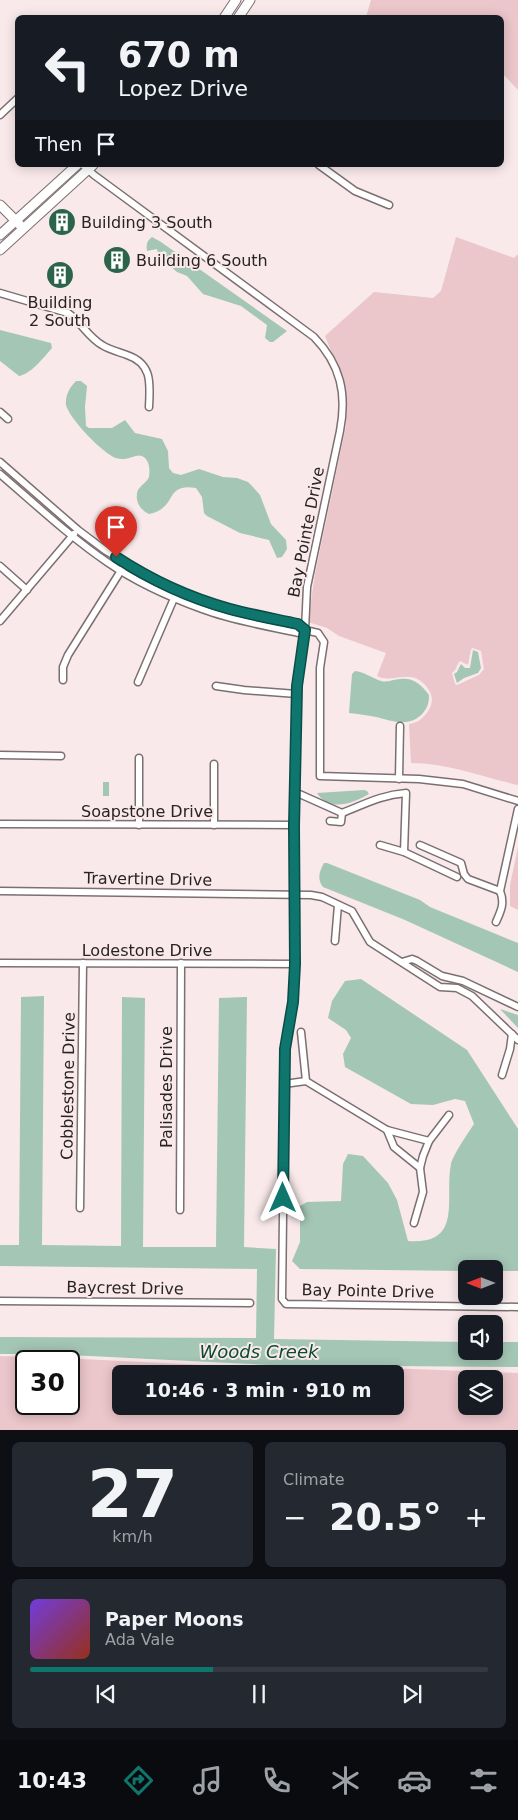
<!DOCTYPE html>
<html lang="en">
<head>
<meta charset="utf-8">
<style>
  body { margin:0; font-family:"DejaVu Sans",sans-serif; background:#242831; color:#f1f3f6; height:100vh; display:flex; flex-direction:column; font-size:19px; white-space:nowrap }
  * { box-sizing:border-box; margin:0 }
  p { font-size:16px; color:#9ea1a6 }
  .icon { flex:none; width:28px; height:28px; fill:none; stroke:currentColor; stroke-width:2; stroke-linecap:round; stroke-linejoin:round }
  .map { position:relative; height:1430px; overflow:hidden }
  .sheet { display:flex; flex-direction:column; gap:12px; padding:12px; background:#0d0f14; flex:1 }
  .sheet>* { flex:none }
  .hud { position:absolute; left:15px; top:15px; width:489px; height:152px; border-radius:8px; box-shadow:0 2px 12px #0003; background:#171b24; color:#f1f3f6; overflow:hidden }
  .needle { width:32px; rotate:270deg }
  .buttons { position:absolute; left:458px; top:1260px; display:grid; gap:10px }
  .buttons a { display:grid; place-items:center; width:45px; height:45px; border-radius:8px; background:#171b24; box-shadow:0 2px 12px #0003; font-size:25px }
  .speed { position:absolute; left:15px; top:1350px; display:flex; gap:10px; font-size:25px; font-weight:700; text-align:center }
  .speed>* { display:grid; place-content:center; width:65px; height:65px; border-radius:50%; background:#171b24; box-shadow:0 2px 12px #0003; line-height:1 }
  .speed .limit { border:2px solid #111; border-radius:8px; background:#fff; color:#111 }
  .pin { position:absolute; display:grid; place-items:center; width:42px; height:42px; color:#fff; margin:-51px -21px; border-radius:50% 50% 50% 0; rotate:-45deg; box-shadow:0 0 5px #0007 }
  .pin .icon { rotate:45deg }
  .me { position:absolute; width:55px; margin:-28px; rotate:0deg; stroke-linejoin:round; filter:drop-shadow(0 0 4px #0008) }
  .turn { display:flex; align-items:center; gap:18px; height:105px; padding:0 20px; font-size:22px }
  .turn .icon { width:65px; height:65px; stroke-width:2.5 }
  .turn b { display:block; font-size:35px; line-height:42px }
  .then { display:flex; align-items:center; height:48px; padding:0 20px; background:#0003; gap:10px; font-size:19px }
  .big { font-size:38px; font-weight:700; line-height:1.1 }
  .sheet .card { flex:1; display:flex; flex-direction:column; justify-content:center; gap:8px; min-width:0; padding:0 18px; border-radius:8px; background:#242831 }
  .sheet .dial { align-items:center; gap:0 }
  .dial b { font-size:65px; line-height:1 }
  .song { display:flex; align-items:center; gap:15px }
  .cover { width:60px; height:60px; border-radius:8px; background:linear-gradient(135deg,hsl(260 70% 55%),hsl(10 70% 35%)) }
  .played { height:5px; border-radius:2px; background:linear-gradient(90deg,#0f766e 40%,#363941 40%) }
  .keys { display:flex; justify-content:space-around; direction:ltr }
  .heat { display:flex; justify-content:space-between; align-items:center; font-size:28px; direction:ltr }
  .sheet .tiles { flex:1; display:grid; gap:12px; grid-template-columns:1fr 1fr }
  .card:last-child { grid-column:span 2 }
  .trip { position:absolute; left:112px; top:1365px; width:292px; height:50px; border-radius:8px; background:#171b24; box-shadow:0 2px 12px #0003; font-weight:700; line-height:50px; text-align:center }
  .dock { display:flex; height:80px; justify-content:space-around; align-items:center; background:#090b0e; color:#9ea1a6 }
  .dock .icon { width:35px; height:35px }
  .dock .current { color:#0f766e }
  .dock b { font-size:22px; color:#f1f3f6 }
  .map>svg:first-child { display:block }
</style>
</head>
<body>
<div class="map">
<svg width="518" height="1430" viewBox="0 0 518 1430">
  <rect width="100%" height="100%" fill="#f9e9ea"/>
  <!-- green -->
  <g fill="#ebc6ca" fill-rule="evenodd">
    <path d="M371 0H518V90L501 72V18L366 17Z"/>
    <path d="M456 237 514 258 518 254V785C482 777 448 763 411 763L409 724C417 723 421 720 426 714 431 708 434 700 430 692 414 664 394 685 377 676L386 653 339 636 327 628 308 622 315 574 346 426 347 399 344 384 325 336 374 292 433 298 441 291ZM473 648 481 651 484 669 479 675 457 685 455 684 452 673C457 670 456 665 460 661L468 665 471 649Z"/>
    <path d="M518 847V910L510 906V885Z"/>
    <path d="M0 1356 61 1358 269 1368H388L518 1373V1430H0ZM69 1361V1404H26V1361ZM121 1374H396V1406H121ZM466 1379H494V1406H466Z"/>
  </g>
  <!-- water -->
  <g fill="#a4c6b5">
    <path d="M152 237 161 242 287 331 273 342H270L265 338 267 325 241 306 203 294 187 276 177 272 170 266V264L163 258 167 253 164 251 158 253 157 249 147 251C146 244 147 241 152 237Z"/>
    <path d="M0 330 51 343 52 348C44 357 31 374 19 376L0 361Z"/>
    <path d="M76 381H81L87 386 85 407 86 426 89 428H112L125 420 135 433 162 439 168 451 169 468 173 473 181 475 199 469 223 477 237 478 248 482 253 487 260 495 271 524 286 540 287 549 282 557 277 558 269 540 240 533 207 516 204 513 202 497 196 488C163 483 179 508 149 514 140 510 134 500 138 490 141 485 147 482 149 477 150 470 150 460 142 456 136 453 127 462 116 458 103 454 69 418 66 405 65 395 70 387 76 381Z"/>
    <path d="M473 650 478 652 481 668 478 673 464 678 457 683 454 674 457 672 461 664 465 668H470Z"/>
    <path d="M355 671C364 672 372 678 381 681 388 683 393 679 400 679 413 677 422 685 429 695 429 702 428 707 423 713 410 728 392 721 376 717 367 715 358 714 349 713L352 674Z"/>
    <rect x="103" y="782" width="6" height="14"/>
    <path d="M364 790 367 791 369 794C352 804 329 812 317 793Z"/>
    <path d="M324 863H327L420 900 430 907 518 943V972L405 920 323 887C317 879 319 872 324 863Z"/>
    <path d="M361 979 467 1050 518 1129V1271H494V1269H466V1271L300 1269 292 1261 300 1242V1206L307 1202 341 1201 343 1164 348 1154 363 1156 388 1183 397 1200 408 1241C464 1245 444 1199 451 1164 453 1155 468 1133 474 1124L465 1101 455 1099 433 1105 411 1104 345 1067 343 1054 351 1038 346 1030 328 1018 332 1001 345 981Z"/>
    <path d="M44 996 42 1245 121 1246 122 997 145 998 143 1247H216L219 998 247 997 244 1247 276 1249 274 1339 466 1342V1351H494V1342H518V1367L269 1365 49 1354H0V1337L256 1338 257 1269 0 1266V1245H19L21 997Z"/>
    <path d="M500 1009 518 1015V1028Z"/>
  </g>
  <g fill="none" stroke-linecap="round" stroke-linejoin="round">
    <!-- street casing -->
    <g stroke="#7c6f70" stroke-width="9">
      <g id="street">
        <path d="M0 115 18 98"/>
        <path d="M83 165 94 175 314 337C341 365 347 394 340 431L307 587 305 630 297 679 294 825 295 964 293 1002 285 1049 282 1299 286 1304 518 1307"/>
        <path d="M319 165 355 191 389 205"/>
        <path d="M0 293 68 313C81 322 88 337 102 345 110 350 119 352 127 355 153 364 150 384 149 407"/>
        <path d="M0 412 8 419"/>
        <path d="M0 462 78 530 106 551 136 569 178 591 207 602 248 613 297 624 305 630 318 633 324 642 320 668V776L419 779 463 784 518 801"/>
        <path d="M0 474C35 504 69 536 107 562 136 582 169 597 202 609 234 621 267 626 299 633L305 630"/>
        <path d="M0 566 27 590"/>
        <path d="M0 621 74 534"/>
        <path d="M63 680V667L68 655 122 569"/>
        <path d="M138 682 175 596"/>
        <path d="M216 686 244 690 297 694"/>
        <path d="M0 755 61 756"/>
        <path d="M139 758V825"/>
        <path d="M214 764V825"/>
        <path d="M399 779 400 726"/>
        <path d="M295 792 342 813C365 804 381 795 406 793L404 852"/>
        <path d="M330 821 341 822 342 813"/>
        <path d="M0 824 294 825"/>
        <path d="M380 845 404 852 457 877"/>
        <path d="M420 845 461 863 464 874 468 879 500 891"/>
        <path d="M0 891 311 895 322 897 352 911 370 942 440 987 457 988 472 996 518 1040"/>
        <path d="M496 922C501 911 505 903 500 891L518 809"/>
        <path d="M335 941 338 905"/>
        <path d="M402 962 412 959 417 961 442 976 463 981 518 1007"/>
        <path d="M0 963 295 964"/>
        <path d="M301 1032 306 1081"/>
        <path d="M502 1075 510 1049 512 1034"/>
        <path d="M284 1084 306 1081 387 1130 429 1141"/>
        <path d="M387 1130 394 1147 420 1168"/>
        <path d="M80 1208 83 963"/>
        <path d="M180 1210 181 963"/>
        <path d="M414 1223 423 1192 420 1168 423 1156 429 1141 449 1115"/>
        <path d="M0 1301 250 1303"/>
      </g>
    </g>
    <!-- secondary casing -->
    <g stroke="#7c6f70" stroke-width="11">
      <g id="secondary">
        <path d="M224 18 236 0"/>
        <path d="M238 18 250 0"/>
        <path d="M0 205 20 225"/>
        <path d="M0 235 77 165"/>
        <path d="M0 250 93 165"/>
      </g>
    </g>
    <!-- street -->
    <use href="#street" stroke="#fff" stroke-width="6"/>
    <!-- secondary -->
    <use href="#secondary" stroke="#fff" stroke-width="9"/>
  </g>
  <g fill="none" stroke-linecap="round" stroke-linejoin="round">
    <!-- route casing -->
    <g stroke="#0a4d48" stroke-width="12">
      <path id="route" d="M116 557C151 580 190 598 230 609 252 615 275 619 298 624L305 630 297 686 294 826 295 964 293 1002 285 1049 283 1198"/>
    </g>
    <!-- route -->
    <use href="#route" stroke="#0f766e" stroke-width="9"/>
  </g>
  <!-- icons -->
  <defs>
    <g id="building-disc" transform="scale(1.4375)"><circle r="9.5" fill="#2b644b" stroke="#f9e9ea"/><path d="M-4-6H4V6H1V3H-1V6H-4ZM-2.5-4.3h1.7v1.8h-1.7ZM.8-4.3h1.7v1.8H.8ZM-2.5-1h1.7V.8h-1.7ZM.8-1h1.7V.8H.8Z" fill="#fff"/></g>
  </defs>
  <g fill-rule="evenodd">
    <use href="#building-disc" x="62" y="222"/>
    <use href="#building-disc" x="117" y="260"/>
    <use href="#building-disc" x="60" y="275"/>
  </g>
  <g text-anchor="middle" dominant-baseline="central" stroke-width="4" stroke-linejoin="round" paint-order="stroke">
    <!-- poi labels -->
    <g font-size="16" fill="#292424" stroke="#f9e9ea" text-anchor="start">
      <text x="81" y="222">Building 3 South</text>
      <text x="136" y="260">Building 6 South</text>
      <text x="60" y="302" text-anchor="middle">Building<tspan x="60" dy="18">2 South</tspan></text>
    </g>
    <!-- street labels -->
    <g font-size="16" fill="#292424" stroke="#f9e9ea">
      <text transform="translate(306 532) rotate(-79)">Bay Pointe Drive</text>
      <text x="147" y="811">Soapstone Drive</text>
      <text transform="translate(148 879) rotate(1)">Travertine Drive</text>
      <text x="147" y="950">Lodestone Drive</text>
      <text transform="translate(68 1086) rotate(-89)">Cobblestone Drive</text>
      <text transform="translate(166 1087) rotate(-90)">Palisades Drive</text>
      <text transform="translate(125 1288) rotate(1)">Baycrest Drive</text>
      <text transform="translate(368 1291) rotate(1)">Bay Pointe Drive</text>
    </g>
    <!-- water labels -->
    <g font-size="18" font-style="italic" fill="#094b33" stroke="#f9e9ea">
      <text x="259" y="1351">Woods Creek</text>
    </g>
  </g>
</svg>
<div class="buttons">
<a><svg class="needle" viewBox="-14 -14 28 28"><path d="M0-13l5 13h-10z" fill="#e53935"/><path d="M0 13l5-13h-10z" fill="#9ea1a6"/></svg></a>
<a><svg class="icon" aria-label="sound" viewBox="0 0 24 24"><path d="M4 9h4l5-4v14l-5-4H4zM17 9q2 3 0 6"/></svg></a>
<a><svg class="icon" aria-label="layers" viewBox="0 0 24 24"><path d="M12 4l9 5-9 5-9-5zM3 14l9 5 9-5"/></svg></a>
</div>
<div class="speed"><div class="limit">30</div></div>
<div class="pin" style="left:116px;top:557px;background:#d93025"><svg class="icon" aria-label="arrive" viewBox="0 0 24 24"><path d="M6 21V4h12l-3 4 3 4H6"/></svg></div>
<svg class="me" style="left:283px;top:1198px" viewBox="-20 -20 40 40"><path d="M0-17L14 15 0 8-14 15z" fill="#0f766e" stroke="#fff" stroke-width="4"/></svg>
<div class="trip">10:46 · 3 min · 910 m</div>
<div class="hud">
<div class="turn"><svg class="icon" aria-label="left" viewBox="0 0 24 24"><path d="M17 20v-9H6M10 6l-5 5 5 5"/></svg><div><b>670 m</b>Lopez Drive</div></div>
<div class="then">Then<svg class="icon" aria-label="arrive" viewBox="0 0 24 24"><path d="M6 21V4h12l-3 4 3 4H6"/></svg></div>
</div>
</div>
<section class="sheet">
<div class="tiles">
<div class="card dial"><b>27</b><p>km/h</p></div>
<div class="card"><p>Climate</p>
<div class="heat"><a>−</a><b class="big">20.5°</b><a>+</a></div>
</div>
<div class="card">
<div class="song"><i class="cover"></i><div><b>Paper Moons</b><p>Ada Vale</p></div></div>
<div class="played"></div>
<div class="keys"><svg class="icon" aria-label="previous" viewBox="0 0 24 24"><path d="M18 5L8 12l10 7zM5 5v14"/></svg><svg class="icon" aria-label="pause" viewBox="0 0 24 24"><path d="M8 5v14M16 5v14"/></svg><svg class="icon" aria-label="next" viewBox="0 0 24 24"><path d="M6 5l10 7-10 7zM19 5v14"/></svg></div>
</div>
</div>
</section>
<nav class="dock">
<b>10:43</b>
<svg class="icon current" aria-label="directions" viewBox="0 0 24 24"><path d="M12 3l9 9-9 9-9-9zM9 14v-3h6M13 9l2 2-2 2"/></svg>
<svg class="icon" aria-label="music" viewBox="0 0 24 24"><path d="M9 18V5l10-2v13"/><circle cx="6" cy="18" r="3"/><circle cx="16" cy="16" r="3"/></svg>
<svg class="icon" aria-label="phone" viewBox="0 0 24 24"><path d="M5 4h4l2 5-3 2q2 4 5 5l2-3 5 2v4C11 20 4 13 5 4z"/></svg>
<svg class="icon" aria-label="climate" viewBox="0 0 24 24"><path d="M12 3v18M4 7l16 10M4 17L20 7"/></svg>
<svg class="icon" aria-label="car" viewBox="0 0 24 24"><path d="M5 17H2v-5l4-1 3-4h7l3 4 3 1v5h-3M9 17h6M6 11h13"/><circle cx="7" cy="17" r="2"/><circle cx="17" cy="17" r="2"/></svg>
<svg class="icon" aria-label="filters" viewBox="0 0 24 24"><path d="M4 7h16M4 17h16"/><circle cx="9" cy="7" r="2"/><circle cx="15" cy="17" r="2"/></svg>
</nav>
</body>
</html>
